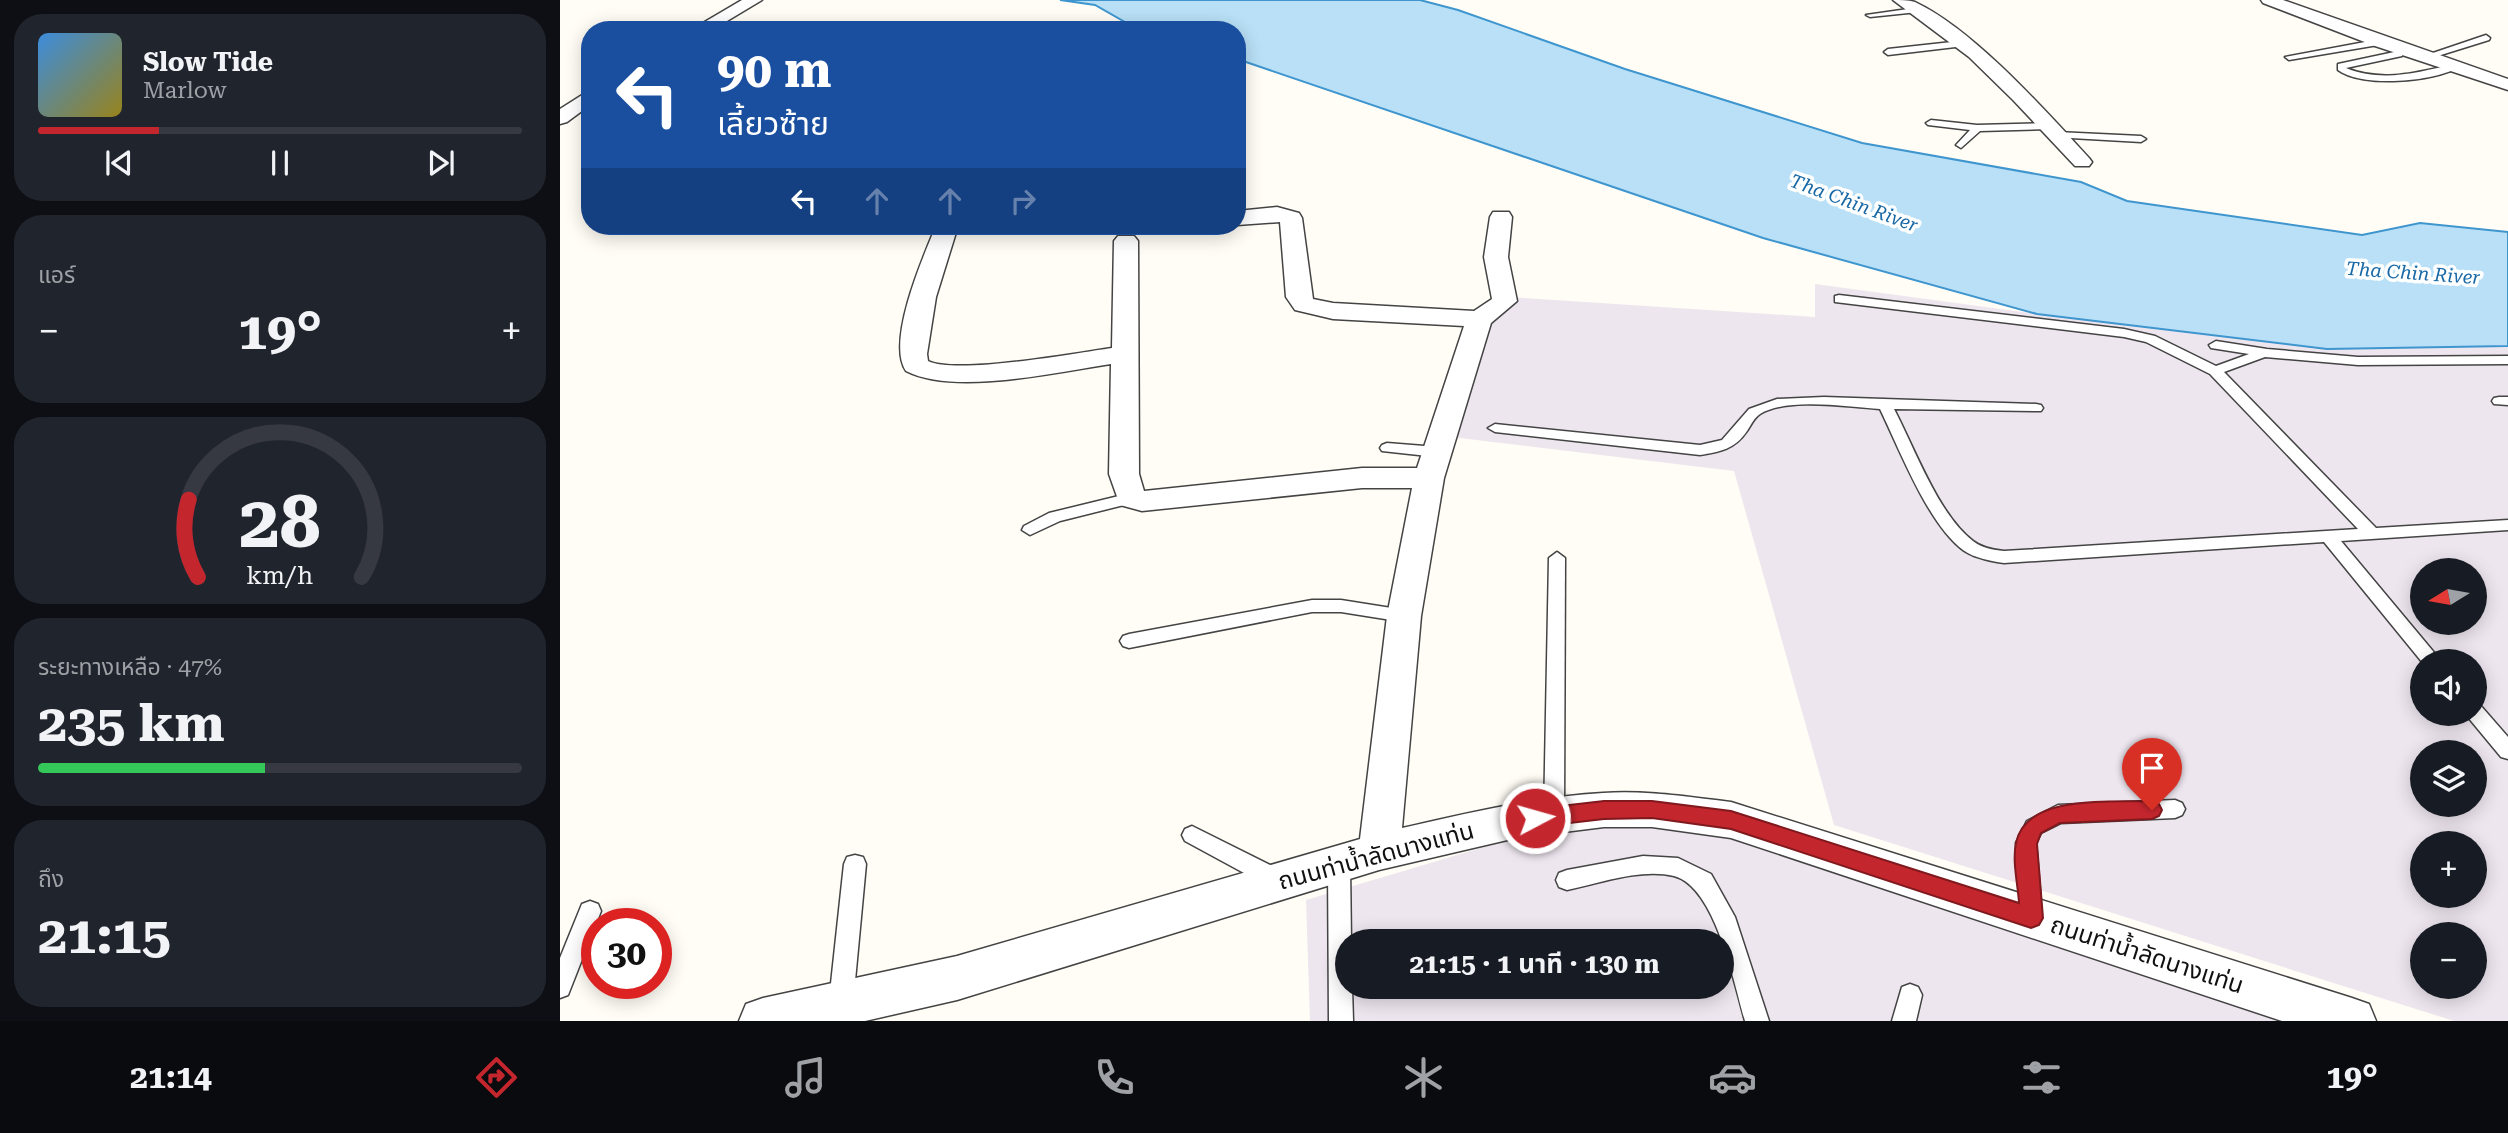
<!DOCTYPE html>
<html lang="th">
<head>
<meta charset="utf-8">
<style>
  body { margin:0; font-family:"Roboto Serif","Noto Sans Thai",serif; background:#20242c; color:#f1f3f6; height:100vh; display:flex; flex-direction:column; font-size:26px; white-space:nowrap }
  * { box-sizing:border-box; margin:0 }
  p { font-size:23px; color:#9ea1a6 }
  .icon { flex:none; width:38px; height:38px; fill:none; stroke:currentColor; stroke-width:2; stroke-linecap:round; stroke-linejoin:round }
  .map { position:relative; flex:1; overflow:hidden }
  .panel { display:flex; flex-direction:column; gap:14px; padding:14px; background:#0d0f14; width:560px }
  .panel>* { flex:none }
  .guide { position:absolute; left:21px; top:21px; width:665px; height:214px; border-radius:28px; box-shadow:0 4px 18px #0003; background:#1a4fa0; color:#fff; overflow:hidden }
  .needle { width:46px; rotate:259deg }
  .tools { position:absolute; left:1850px; top:558px; display:grid; gap:14px }
  .tools a { display:grid; place-items:center; width:77px; height:77px; border-radius:50%; background:#171b24; box-shadow:0 4px 18px #0003; font-size:35px }
  .speed { position:absolute; left:21px; top:908px; display:flex; gap:14px; font-size:35px; font-weight:700; text-align:center }
  .speed>* { display:grid; place-content:center; width:91px; height:91px; border-radius:50%; background:#171b24; box-shadow:0 4px 18px #0003; line-height:1 }
  .speed .limit { border:10px solid #d22; background:#fff; color:#111 }
  .pin { position:absolute; display:grid; place-items:center; width:60px; height:60px; color:#fff; margin:-72px -30px; border-radius:50% 50% 50% 0; rotate:-45deg; box-shadow:0 0 7px #0007 }
  .pin .icon { rotate:45deg }
  .me { position:absolute; width:77px; margin:-38px; rotate:84deg; stroke-linejoin:round; filter:drop-shadow(0 0 5px #0008) }
  .turn { display:flex; align-items:center; gap:24px; height:147px; padding:0 21px; font-size:32px }
  .turn .icon { width:91px; height:91px; stroke-width:2.5 }
  .turn b { display:block; font-size:49px; line-height:60px }
  .lanes { display:flex; align-items:center; height:66px; padding:0 21px; background:#0003; justify-content:center; gap:35px; direction:ltr }
  .lanes .off { opacity:.35 }
  .big { font-size:52px; font-weight:700; line-height:1.1 }
  .panel .tile { flex:1; display:flex; flex-direction:column; justify-content:center; gap:10px; min-width:0; padding:0 24px; border-radius:28px; background:#20242c }
  .panel .dial { align-items:center; gap:0 }
  .dial svg { height:182px; overflow:visible; fill:none; stroke:#363941; stroke-width:7; stroke-linecap:round; text-anchor:middle }
  .dial text { fill:#f1f3f6; stroke:none }
  .song { display:flex; align-items:center; gap:21px }
  .cover { width:84px; height:84px; border-radius:10px; background:linear-gradient(135deg,hsl(210 70% 55%),hsl(50 70% 35%)) }
  .played { height:7px; border-radius:4px; background:linear-gradient(90deg,#c4262e 25%,#363941 25%) }
  .keys { display:flex; justify-content:space-around; direction:ltr }
  .heat { display:flex; justify-content:space-between; align-items:center; font-size:38px; direction:ltr }
  .charge { height:10px; border-radius:5px; background:linear-gradient(90deg,#34c759 47%,#363941 0) }
  .trip { position:absolute; left:775px; top:929px; width:399px; height:70px; border-radius:35px; background:#171b24; box-shadow:0 4px 18px #0003; font-weight:700; line-height:70px; text-align:center }
  .tabs { display:flex; height:112px; justify-content:space-around; align-items:center; background:#090b0e; color:#9ea1a6 }
  .tabs .icon { width:49px; height:49px }
  .tabs .active { color:#c4262e }
  .tabs b { font-size:32px; color:#f1f3f6 }
  main { display:flex; flex:1; min-height:0 }
  .map>svg:first-child { display:block }
</style>
</head>
<body>
<main>
<section class="panel">
<div class="tile">
<div class="song"><i class="cover"></i><div><b>Slow Tide</b><p>Marlow</p></div></div>
<div class="played"></div>
<div class="keys"><svg class="icon" aria-label="previous" viewBox="0 0 24 24"><path d="M18 5L8 12l10 7zM5 5v14"/></svg><svg class="icon" aria-label="pause" viewBox="0 0 24 24"><path d="M8 5v14M16 5v14"/></svg><svg class="icon" aria-label="next" viewBox="0 0 24 24"><path d="M6 5l10 7-10 7zM19 5v14"/></svg></div>
</div>
<div class="tile"><p>แอร์</p>
<div class="heat"><a>−</a><b class="big">19°</b><a>+</a></div>
</div>
<div class="tile dial"><svg viewBox="0 0 100 80">
<path d="M14 69A42 42 0 1 1 86 69"/>
<path d="M14 69A42 42 0 0 1 10 35" stroke="#c4262e"/>
<text x="50" y="56" font-size="32" font-weight="700">28</text>
<text x="50" y="72" font-size="11">km/h</text>
</svg></div>
<div class="tile"><p>ระยะทางเหลือ · 47%</p><b class="big">235 km</b><div class="charge"></div></div>
<div class="tile"><p>ถึง</p><b class="big">21:15</b></div>
</section>
<div class="map">
<svg width="1948" height="1021" viewBox="0 0 1948 1021">
  <rect width="100%" height="100%" fill="#fffdf5"/>
  <!-- industrial -->
  <g fill="#eee6ef" fill-rule="evenodd">
    <path d="M1255 284 1477 314 1767 349 1948 346V1021H1894L1274 825 1174 471 867 434 934 296 1255 317ZM1862 570H1914V623H1862ZM1862 662H1914V714H1862ZM1862 752H1914V805H1862ZM1862 844H1914V896H1862ZM1862 934H1914V987H1862Z"/>
    <path d="M1032 815 1204 838 1726 1021H750L746 900ZM788 942H1162V987H788Z"/>
  </g>
  <!-- water -->
  <path fill="#b9e0f7" stroke="#3f96cf" stroke-width="2" d="M500 0H860L898 10 1065 69 1302 143 1521 182 1567 201 1802 235 1860 223 1948 232V346L1767 349 1477 314 1203 238 677 59V30H579L535 5Z"/>
  <g fill="none" stroke-linecap="round" stroke-linejoin="round">
    <!-- service casing -->
    <g stroke="#444" stroke-width="3">
      <g id="service">
        <path d="M1355 8 1358 12 1310 17 1306 15Z"/>
        <path d="M1926 35 1930 38 1929 40 1868 59 1861 57Z"/>
        <path d="M1821 39 1825 42 1824 44 1729 60 1725 57Z"/>
        <path d="M1401 41 1404 42V46L1328 55 1324 52 1328 49Z"/>
        <path d="M1839 51 1843 54 1842 56 1786 68C1823 83 1858 72 1895 64L1899 67C1874 82 1802 88 1778 70V64Z"/>
        <path d="M1371 120 1417 125 1489 123 1494 126 1489 129 1420 131 1401 148 1396 145 1410 130 1368 125 1366 123Z"/>
        <path d="M1497 132 1581 136 1586 139 1581 142 1493 137V133Z"/>
        <path d="M1279 295 1564 329 1595 336 1656 366 1689 354 1651 348 1649 345 1656 341 1707 349 1798 357 1948 356V364L1798 365 1705 357 1664 372 1816 528 1948 520V530L1781 541 1882 662H1862L1764 542 1444 563C1430 561 1414 558 1403 550 1368 524 1339 448 1320 409 1288 407 1228 397 1200 414 1194 418 1191 425 1187 431 1175 449 1160 452 1140 455L935 432 928 428 935 424 1140 445 1162 440 1189 409 1217 399 1264 397 1476 404 1481 405 1483 408 1481 411 1334 409C1355 449 1378 514 1413 541 1422 548 1433 550 1444 551L1798 529 1650 374 1586 342 1564 337 1275 302V296Z"/>
        <path d="M1939 397H1948V405L1934 404 1932 401 1934 398Z"/>
        <path d="M827 443 877 447 884 452 877 457 822 451 820 448 822 445Z"/>
        <path d="M571 493 576 494 579 498 576 502 500 521 470 535 462 530 464 526 489 513Z"/>
        <path d="M997 552 1005 558 1004 816 1001 822 994 825 987 822 984 816 989 558Z"/>
        <path d="M752 600H781L844 610 850 612 853 616 850 620 844 622 781 612H752L569 648 563 646 560 641 563 636 569 634Z"/>
        <path d="M1914 704 1921 706 1948 737V759L1941 757 1907 716 1906 714H1914Z"/>
        <path d="M1615 800 1622 803 1625 809 1622 815 1615 818 1501 823 1481 833 1476 843 1482 915 1479 922 1471 925 1463 922 1460 915 1456 843 1467 821 1498 805Z"/>
        <path d="M632 826 724 872 727 879 724 886 716 889 708 886 625 841 622 835 625 829Z"/>
        <path d="M295 855 303 857 306 864 293 1002 289 1010 281 1013 273 1010 269 1002 284 864 287 857Z"/>
        <path d="M779 855 787 857 790 864 791 942H788V987H792L793 1021H769L768 864 771 857Z"/>
        <path d="M1083 856 1118 858 1151 874 1175 917 1209 1021H1185C1174 984 1156 887 1114 876 1081 868 1040 883 1007 890L999 887 996 880 999 873 1007 870Z"/>
        <path d="M30 901 38 904 41 911 8 995 0 998V958L22 904Z"/>
        <path d="M1350 984 1358 987 1362 995 1356 1021H1332L1342 987Z"/>
      </g>
    </g>
    <!-- minor casing -->
    <g stroke="#444" stroke-width="3">
      <g id="minor">
        <path d="M182 0H202L152 30H131Z"/>
        <path d="M1333 0C1340 0 1348 0 1355 2 1414 30 1484 109 1529 158L1532 162 1529 166H1515L1453 100 1409 57Z"/>
        <path d="M1701 0H1723L1948 79V90L1815 46 1703 3Z"/>
        <path d="M30 90V105L7 122 0 124V109Z"/>
        <path d="M717 207 739 213 742 218 753 299 773 303 914 311 932 299 924 257 930 217 933 212H949L952 217 948 257 957 301 931 323 884 478 861 616 842 828C909 813 974 797 1043 793 1086 790 1128 797 1171 802L1792 998 1809 1004 1816 1021H1722L1171 838 1092 827H1044L956 838 819 870 397 1000 305 1021H179L186 1004 203 998 397 956 800 839 827 616 852 488H802L582 511 560 505 549 474 551 364C498 372 394 396 346 371 326 342 363 257 376 226H398L376 297 367 354 368 361C397 375 516 353 552 348L554 241 558 236H574L578 241 579 474 584 491 802 468H857L904 326 773 319 735 310 726 297 720 222 677 225V211Z"/>
      </g>
    </g>
    <!-- service -->
    <use href="#service" fill="#fff" fill-rule="evenodd"/>
    <!-- minor -->
    <use href="#minor" fill="#fff" fill-rule="evenodd"/>
  </g>
  <!-- route -->
  <path fill="#c4262e" stroke="#7f191e" stroke-width="2" d="M1044 801H1092L1171 811 1459 903C1458 885 1452 861 1456 843 1466 793 1552 803 1592 801L1599 804 1602 810 1599 816 1592 819 1500 823 1481 833 1477 844 1483 918 1479 925 1471 928 1171 829 1092 818 1044 819 975 827 968 824 965 818 968 812 975 809Z"/>
  <g text-anchor="middle" dominant-baseline="central" stroke-width="7" stroke-linejoin="round" paint-order="stroke">
    <!-- far-water labels -->
    <g font-size="19" font-style="italic" fill="#1768a6" stroke="#fff">
      <text transform="translate(1294 203) rotate(20)">Tha Chin River</text>
      <text transform="translate(1853 273) rotate(4)">Tha Chin River</text>
    </g>
    <!-- near-street labels -->
    <g font-size="24" fill="#111" stroke="#fff">
      <text transform="translate(816 856) rotate(-15)">ถนนท่าน้ำลัดนางแท่น</text>
      <text transform="translate(1587 955) rotate(18)">ถนนท่าน้ำลัดนางแท่น</text>
    </g>
  </g>
</svg>
<div class="tools">
<a><svg class="needle" viewBox="-14 -14 28 28"><path d="M0-13l5 13h-10z" fill="#e53935"/><path d="M0 13l5-13h-10z" fill="#9ea1a6"/></svg></a>
<a><svg class="icon" aria-label="sound" viewBox="0 0 24 24"><path d="M4 9h4l5-4v14l-5-4H4zM17 9q2 3 0 6"/></svg></a>
<a><svg class="icon" aria-label="layers" viewBox="0 0 24 24"><path d="M12 4l9 5-9 5-9-5zM3 14l9 5 9-5"/></svg></a>
<a>+</a>
<a>−</a>
</div>
<div class="speed"><div class="limit">30</div></div>
<div class="pin" style="left:1592px;top:810px;background:#d93025"><svg class="icon" aria-label="arrive" viewBox="0 0 24 24"><path d="M6 21V4h12l-3 4 3 4H6"/></svg></div>
<svg class="me" style="left:975px;top:818px" viewBox="-20 -20 40 40"><circle r="17" fill="#c4262e" stroke="#fff" stroke-width="3"/><path d="M0-11L8 9 0 5-8 9z" fill="#fff"/></svg>
<div class="trip">21:15 · 1 นาที · 130 m</div>
<div class="guide">
<div class="turn"><svg class="icon" aria-label="left" viewBox="0 0 24 24"><path d="M17 20v-9H6M10 6l-5 5 5 5"/></svg><div><b>90 m</b>เลี้ยวซ้าย</div></div>
<div class="lanes"><svg class="icon" aria-label="left" viewBox="0 0 24 24"><path d="M17 20v-9H6M10 6l-5 5 5 5"/></svg><svg class="icon off" aria-label="ahead" viewBox="0 0 24 24"><path d="M12 20V5M6 11l6-6 6 6"/></svg><svg class="icon off" aria-label="ahead" viewBox="0 0 24 24"><path d="M12 20V5M6 11l6-6 6 6"/></svg><svg class="icon off" aria-label="right" viewBox="0 0 24 24"><path d="M7 20v-9h11M14 6l5 5-5 5"/></svg></div>
</div>
</div>
</main>
<nav class="tabs">
<b>21:14</b>
<svg class="icon active" aria-label="directions" viewBox="0 0 24 24"><path d="M12 3l9 9-9 9-9-9zM9 14v-3h6M13 9l2 2-2 2"/></svg>
<svg class="icon" aria-label="music" viewBox="0 0 24 24"><path d="M9 18V5l10-2v13"/><circle cx="6" cy="18" r="3"/><circle cx="16" cy="16" r="3"/></svg>
<svg class="icon" aria-label="phone" viewBox="0 0 24 24"><path d="M5 4h4l2 5-3 2q2 4 5 5l2-3 5 2v4C11 20 4 13 5 4z"/></svg>
<svg class="icon" aria-label="climate" viewBox="0 0 24 24"><path d="M12 3v18M4 7l16 10M4 17L20 7"/></svg>
<svg class="icon" aria-label="car" viewBox="0 0 24 24"><path d="M5 17H2v-5l4-1 3-4h7l3 4 3 1v5h-3M9 17h6M6 11h13"/><circle cx="7" cy="17" r="2"/><circle cx="17" cy="17" r="2"/></svg>
<svg class="icon" aria-label="filters" viewBox="0 0 24 24"><path d="M4 7h16M4 17h16"/><circle cx="9" cy="7" r="2"/><circle cx="15" cy="17" r="2"/></svg>
<b>19°</b>
</nav>
</body>
</html>
